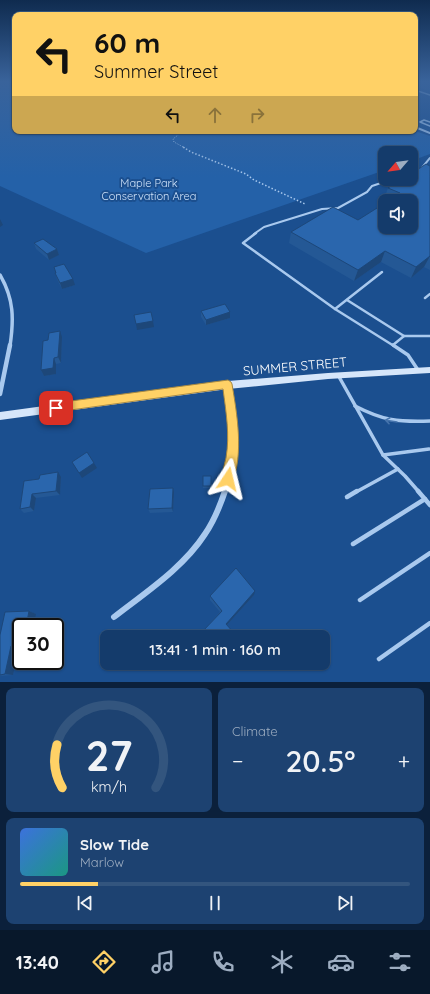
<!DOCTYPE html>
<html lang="en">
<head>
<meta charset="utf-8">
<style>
  body { margin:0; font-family:Quicksand,sans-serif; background:#1d4271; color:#f1f3f6; height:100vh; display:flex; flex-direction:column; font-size:15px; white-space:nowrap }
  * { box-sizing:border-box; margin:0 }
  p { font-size:13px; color:#9dadc1 }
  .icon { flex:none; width:22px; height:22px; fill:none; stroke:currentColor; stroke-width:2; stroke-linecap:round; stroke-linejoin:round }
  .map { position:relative; height:682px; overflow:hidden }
  .sheet { display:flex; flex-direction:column; gap:6px; padding:6px; background:#0b203b; flex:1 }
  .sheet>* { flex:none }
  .top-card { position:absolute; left:12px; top:12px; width:406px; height:122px; border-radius:8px; box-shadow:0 1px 3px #0004,0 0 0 1px #33557e; background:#ffd166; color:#111; overflow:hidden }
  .needle { width:26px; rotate:242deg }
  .buttons { position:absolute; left:378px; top:146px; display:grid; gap:8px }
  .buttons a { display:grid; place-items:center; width:40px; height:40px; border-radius:8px; background:#143b6b; box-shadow:0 1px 3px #0004,0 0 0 1px #33557e; font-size:20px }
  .speed { position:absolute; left:12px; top:618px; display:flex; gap:8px; font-size:20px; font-weight:700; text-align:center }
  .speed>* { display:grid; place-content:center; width:52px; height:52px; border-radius:50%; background:#143b6b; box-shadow:0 1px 3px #0004,0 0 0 1px #33557e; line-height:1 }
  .speed .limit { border:2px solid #111; border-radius:6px; background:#fff; color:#111 }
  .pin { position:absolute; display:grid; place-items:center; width:34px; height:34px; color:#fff; margin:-17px; border-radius:8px; box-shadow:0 2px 6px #0006 }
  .me { position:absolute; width:44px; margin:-22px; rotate:10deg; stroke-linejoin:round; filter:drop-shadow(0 0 3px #0008) }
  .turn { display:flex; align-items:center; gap:14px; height:84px; padding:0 16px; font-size:18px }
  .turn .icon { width:52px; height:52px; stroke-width:2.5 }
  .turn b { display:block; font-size:28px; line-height:34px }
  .lanes { display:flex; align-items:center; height:38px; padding:0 16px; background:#0003; justify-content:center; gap:20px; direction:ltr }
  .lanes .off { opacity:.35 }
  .big { font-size:30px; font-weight:600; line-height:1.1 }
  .sheet .tile { flex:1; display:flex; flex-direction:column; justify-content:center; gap:6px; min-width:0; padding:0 14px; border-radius:8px; background:#1d4271 }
  .sheet .dial { align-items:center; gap:0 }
  .dial svg { height:104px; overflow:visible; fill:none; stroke:#33557e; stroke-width:7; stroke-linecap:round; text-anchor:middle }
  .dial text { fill:#f1f3f6; stroke:none }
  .song { display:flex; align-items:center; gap:12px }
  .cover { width:48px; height:48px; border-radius:6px; background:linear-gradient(135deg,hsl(220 70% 55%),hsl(170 70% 35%)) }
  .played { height:4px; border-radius:2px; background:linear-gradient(90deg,#ffd166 20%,#33557e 20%) }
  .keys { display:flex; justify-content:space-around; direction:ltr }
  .heat { display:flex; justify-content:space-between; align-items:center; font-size:22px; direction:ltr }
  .sheet .tiles { flex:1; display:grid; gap:6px; grid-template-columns:1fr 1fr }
  .tile:last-child { grid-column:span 2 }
  .trip { position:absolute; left:100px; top:630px; width:230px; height:40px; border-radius:8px; background:#143b6b; box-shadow:0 1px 3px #0004,0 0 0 1px #33557e; font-weight:600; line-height:40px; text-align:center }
  .tabs { display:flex; height:64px; justify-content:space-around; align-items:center; background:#08182b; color:#9dadc1 }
  .tabs .icon { width:28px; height:28px }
  .tabs .on { color:#ffd166 }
  .tabs b { font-size:18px; color:#f1f3f6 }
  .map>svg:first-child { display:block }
</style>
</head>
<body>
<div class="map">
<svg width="430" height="682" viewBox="0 0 430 682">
  <rect width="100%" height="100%" fill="#1b4f8f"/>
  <!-- green -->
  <path fill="#2461a8" d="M0 82H15V131H415L430 136V154L411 161V153H385V170L146 253 0 186Z"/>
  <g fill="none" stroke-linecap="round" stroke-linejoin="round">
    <!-- path-far1 -->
    <path stroke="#a9c9ee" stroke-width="1" stroke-dasharray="1 1.5" stroke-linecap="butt" d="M183 131 173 139 174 142 185 148"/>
    <!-- path -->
    <path stroke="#a9c9ee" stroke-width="1.5" stroke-dasharray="1.5 2" stroke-linecap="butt" d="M183 147 191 152 246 174 254 180 305 204"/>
    <!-- lane-far4 -->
    <g stroke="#a9c9ee" stroke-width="1.5">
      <path d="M415 90 430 95"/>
      <path d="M430 122 424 120 420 122 430 126"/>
    </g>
    <!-- lane-far3 -->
    <g stroke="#a9c9ee" stroke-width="2">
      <path d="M411 173 421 169 430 158"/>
      <path d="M254 234 264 227 322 209 338 208 367 192 372 186 393 179"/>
    </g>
    <!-- lane-far2 -->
    <g stroke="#a9c9ee" stroke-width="2.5">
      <path d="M256 233 243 243 335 309 394 346"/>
      <path d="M425 298 430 294"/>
      <path d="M347 300 404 336"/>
      <path d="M335 309 382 272"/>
      <path d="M393 345 404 336H430"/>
    </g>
    <!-- lane-far1 -->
    <g stroke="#a9c9ee" stroke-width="3.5">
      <path d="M393 345 408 355 418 370"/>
      <path d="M338 375 383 455 405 476 419 492"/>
      <path d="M355 406C384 421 398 422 430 421"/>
      <path d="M383 455 429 449"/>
      <path d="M356 492 398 469"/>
    </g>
    <!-- lane -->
    <g stroke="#a9c9ee" stroke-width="4.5">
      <path d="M418 491 430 505"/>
      <path d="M347 497 357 491"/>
      <path d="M353 544 425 499"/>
      <path d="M360 600 430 553"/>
      <path d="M379 659 430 623"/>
    </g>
    <!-- street-far3 -->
    <path stroke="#a9c9ee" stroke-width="2" d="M415 127 430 133"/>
    <!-- street-far2 -->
    <path stroke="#a9c9ee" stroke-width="3.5" d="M0 275C14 299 14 319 10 346"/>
    <!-- street-far1 -->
    <g stroke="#a9c9ee" stroke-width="4.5">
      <path d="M0 394 10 345"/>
      <path d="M224 492C237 454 234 424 228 385"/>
    </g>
    <!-- street -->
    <path stroke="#a9c9ee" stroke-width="6" d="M114 617C146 592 183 568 205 534 214 521 220 506 225 491"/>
    <!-- secondary -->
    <path fill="#d6e6fa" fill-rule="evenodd" d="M430 367V373L328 379 228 389 0 420V412L228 381 328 373Z"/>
  </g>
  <!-- wall -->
  <g fill="#245895">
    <path d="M415 82H430V91L415 86Z"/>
    <path d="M430 166V270L424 267 411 278 381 262 354 281 289 243 291 232 358 220 389 201 384 199 388 188Z"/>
    <path d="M34 243 57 249 59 255 49 260 36 249Z"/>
    <path d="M54 267 75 285 62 289 57 279 55 273H56Z"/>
    <path d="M201 311 230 318 206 325 201 317Z"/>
    <path d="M62 337 61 363 56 364V374L44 376 41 370Z"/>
    <rect x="203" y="476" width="8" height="12"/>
    <path d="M61 477 60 495 36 498 34 511 24 513 20 509 24 481Z"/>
    <path d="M173 488 174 492 173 512 150 513 148 509Z"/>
    <path d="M254 595 227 625 233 636 232 637H206L203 631 220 612 210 600V596Z"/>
    <path d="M29 611 36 614 21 627V648H19L13 675 0 676V635Z"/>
  </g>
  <!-- shaded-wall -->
  <g fill="#1d4779">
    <path d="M0 219 3 225 0 227Z"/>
    <path d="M57 249 59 255 49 260 47 254Z"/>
    <path d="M385 251 381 262 354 281 358 270Z"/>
    <path d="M430 256 424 267 411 278 416 267Z"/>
    <path d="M73 279 75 285 62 289 60 283Z"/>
    <path d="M230 312V318L206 325V320Z"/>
    <path d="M153 321 154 327 137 330 136 324Z"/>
    <path d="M60 331 62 337 61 363 58 357Z"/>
    <path d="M54 358 56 364V374L44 376 41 370Z"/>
    <path d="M94 463 97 468 82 478 79 473Z"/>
    <path d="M58 472 61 477 60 495 56 491Z"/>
    <path d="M173 488 174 492 173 512 172 508Z"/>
    <path d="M32 494 36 498 34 511 30 507Z"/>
    <path d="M255 591 254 595 226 626V624Z"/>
    <path d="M29 611 36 614 33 627H26Z"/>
    <path d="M11 646 19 648 13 675 5 674Z"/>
  </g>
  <!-- building -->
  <g fill="#2a66ad" stroke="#1d4779">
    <path d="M426 164 430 166V256L416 267 385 251 358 270 291 232 333 207 358 220 385 203V227H411V201H388L400 193 388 188 402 179H411V174Z"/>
    <path d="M43 239 57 249 47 254 34 243Z"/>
    <path d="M64 264 73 279 60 283 55 273H56L54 267Z"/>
    <path d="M225 304 230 312 206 320 201 311Z"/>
    <path d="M151 312 153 321 136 324 134 315Z"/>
    <path d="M60 331 58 357 54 358 53 368 41 370 43 341 48 340 49 333Z"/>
    <path d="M87 452 94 463 79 473 72 462Z"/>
    <path d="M58 472 56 491 32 494 30 507 20 509 24 481 39 479 40 475Z"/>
    <rect x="203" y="476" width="8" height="10"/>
    <path d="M173 488 172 508 148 509 150 489Z"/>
    <path d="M236 568 255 591 226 624 234 633 230 637H208L203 631 222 611 210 596Z"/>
    <path d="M29 611 26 627H21V646H11L5 674 0 675V635L5 612Z"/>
    <path d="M291 633 296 637H289Z"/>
  </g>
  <!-- one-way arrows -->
  <defs><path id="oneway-shaft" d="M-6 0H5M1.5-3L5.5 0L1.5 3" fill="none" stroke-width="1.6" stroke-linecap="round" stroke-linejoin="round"/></defs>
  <use stroke="#4674ac" href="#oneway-shaft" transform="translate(391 421) rotate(-171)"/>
  <!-- sky -->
  <linearGradient id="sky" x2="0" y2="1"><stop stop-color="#0f2b4f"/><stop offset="0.46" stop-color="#39639b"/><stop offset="1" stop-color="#39639b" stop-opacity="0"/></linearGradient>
  <rect width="430" height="177" fill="url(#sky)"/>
  <!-- route -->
  <path fill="#ffd166" stroke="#a68842" d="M228 380 231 382 232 384C237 414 244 454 232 483L228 485 224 483C221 476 224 466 226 458 230 435 226 412 223 389L56 412 53 411 51 408 53 404 56 403Z"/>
  <g text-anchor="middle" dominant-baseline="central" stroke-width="4" stroke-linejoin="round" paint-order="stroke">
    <!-- far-park labels -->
    <g font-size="11" fill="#cfe3fa" stroke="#1b4f8f">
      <text x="149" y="183">Maple Park<tspan x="149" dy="13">Conservation Area</tspan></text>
    </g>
    <!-- street labels -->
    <g font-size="13" fill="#fff" stroke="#1b4f8f">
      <text transform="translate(295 366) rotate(-5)">SUMMER STREET</text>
    </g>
  </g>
</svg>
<div class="buttons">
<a><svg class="needle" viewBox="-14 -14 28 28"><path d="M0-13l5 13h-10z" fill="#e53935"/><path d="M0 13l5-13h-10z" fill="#9dadc1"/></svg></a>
<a><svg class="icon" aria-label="sound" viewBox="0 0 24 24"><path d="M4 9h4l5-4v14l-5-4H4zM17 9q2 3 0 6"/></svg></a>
</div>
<div class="speed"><div class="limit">30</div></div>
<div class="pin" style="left:56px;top:408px;background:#d93025"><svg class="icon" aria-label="arrive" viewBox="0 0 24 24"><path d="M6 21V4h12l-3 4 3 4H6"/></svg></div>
<svg class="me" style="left:228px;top:479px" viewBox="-20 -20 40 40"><path d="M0-17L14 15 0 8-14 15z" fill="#ffd166" stroke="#fff" stroke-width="4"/></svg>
<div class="trip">13:41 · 1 min · 160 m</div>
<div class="top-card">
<div class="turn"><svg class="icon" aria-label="left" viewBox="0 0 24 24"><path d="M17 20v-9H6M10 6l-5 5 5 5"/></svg><div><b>60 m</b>Summer Street</div></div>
<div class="lanes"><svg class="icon" aria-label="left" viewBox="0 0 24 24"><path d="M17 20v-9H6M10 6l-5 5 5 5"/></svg><svg class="icon off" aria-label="ahead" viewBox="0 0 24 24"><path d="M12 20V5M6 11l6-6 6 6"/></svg><svg class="icon off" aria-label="right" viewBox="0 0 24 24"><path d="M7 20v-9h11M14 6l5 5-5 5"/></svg></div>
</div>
</div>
<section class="sheet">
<div class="tiles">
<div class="tile dial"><svg viewBox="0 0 100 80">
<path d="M14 69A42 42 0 1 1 86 69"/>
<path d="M14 69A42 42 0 0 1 10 36" stroke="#ffd166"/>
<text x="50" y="56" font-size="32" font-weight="700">27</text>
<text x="50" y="72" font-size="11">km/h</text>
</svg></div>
<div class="tile"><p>Climate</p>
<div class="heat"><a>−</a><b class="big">20.5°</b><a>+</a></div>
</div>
<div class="tile">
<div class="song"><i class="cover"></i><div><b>Slow Tide</b><p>Marlow</p></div></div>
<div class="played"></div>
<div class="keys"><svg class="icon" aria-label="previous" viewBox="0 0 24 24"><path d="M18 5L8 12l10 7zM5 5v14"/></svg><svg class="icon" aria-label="pause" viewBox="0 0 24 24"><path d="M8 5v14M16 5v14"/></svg><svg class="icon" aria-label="next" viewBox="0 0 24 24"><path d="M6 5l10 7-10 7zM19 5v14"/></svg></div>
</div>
</div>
</section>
<nav class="tabs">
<b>13:40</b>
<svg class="icon on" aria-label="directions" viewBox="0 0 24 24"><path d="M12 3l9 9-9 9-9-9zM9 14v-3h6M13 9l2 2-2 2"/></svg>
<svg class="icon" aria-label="music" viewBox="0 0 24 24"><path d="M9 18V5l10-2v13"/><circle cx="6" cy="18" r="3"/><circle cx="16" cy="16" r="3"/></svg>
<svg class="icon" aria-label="phone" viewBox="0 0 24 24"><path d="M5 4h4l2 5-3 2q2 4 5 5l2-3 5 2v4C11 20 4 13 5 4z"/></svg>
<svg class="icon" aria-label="climate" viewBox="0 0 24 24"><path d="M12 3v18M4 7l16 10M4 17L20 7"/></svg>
<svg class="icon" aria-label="car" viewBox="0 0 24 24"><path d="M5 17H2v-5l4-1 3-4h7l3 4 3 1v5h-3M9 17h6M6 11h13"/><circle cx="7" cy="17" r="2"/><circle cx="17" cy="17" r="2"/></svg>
<svg class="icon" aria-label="filters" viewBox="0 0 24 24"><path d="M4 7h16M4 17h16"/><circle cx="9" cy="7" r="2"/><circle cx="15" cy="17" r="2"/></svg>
</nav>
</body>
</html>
